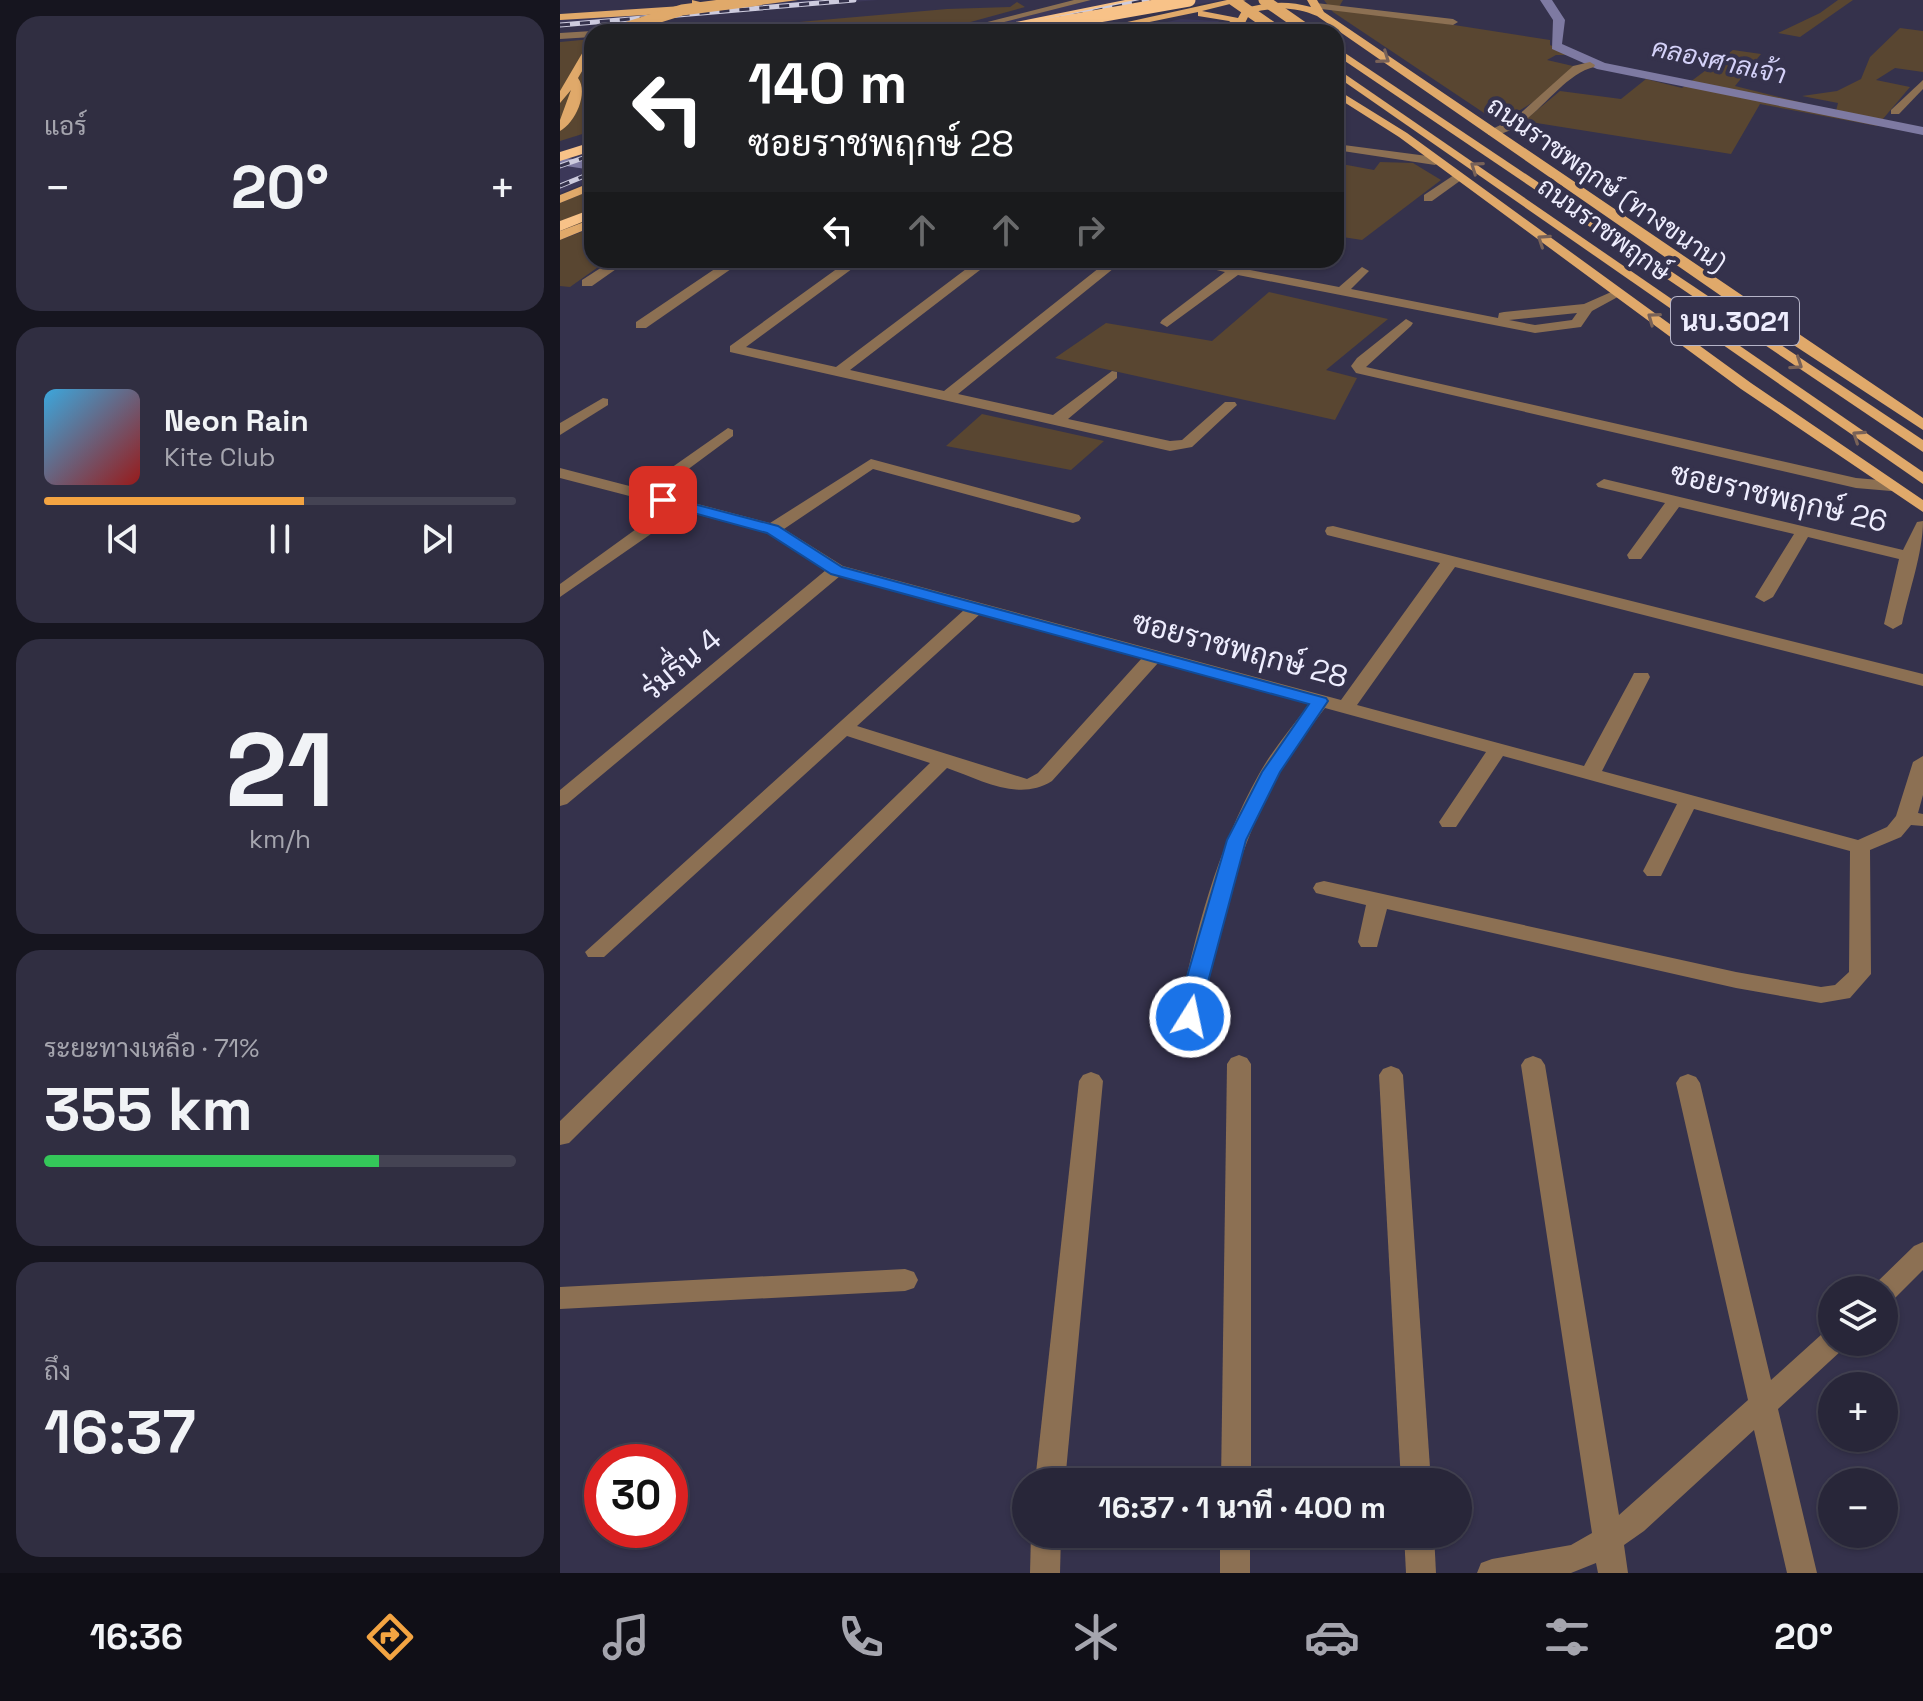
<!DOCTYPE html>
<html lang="th">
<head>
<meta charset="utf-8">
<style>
  body { margin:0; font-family:"Space Grotesk",Sarabun,sans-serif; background:#302e41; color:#f1f3f6; height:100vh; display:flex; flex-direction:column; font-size:30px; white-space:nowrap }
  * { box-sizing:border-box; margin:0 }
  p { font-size:26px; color:#a5a5ae }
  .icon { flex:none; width:44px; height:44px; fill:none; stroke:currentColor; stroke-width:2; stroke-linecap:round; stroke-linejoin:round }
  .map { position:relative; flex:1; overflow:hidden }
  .side { display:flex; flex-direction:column; gap:16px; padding:16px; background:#16151f; width:560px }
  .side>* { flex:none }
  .top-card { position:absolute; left:24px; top:24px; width:760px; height:244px; border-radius:24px; box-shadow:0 2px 6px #0004,0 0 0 2px #444353; background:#202124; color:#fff; overflow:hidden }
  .fabs { position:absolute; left:1258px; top:1276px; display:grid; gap:16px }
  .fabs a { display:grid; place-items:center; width:80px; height:80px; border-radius:50%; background:#282639; box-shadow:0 2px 6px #0004,0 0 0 2px #444353; font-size:40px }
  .speed { position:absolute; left:24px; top:1444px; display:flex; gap:16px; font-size:40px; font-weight:700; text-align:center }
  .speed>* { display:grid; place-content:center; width:104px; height:104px; border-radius:50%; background:#282639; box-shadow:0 2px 6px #0004,0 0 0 2px #444353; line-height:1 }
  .speed .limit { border:12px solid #d22; background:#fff; color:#111 }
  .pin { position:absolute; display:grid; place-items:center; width:68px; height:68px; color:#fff; margin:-34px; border-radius:16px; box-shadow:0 4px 12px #0006 }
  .me { position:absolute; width:88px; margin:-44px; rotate:10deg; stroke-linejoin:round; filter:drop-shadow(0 0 6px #0008) }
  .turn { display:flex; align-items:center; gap:28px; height:168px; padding:0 32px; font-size:36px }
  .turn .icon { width:104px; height:104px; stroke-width:2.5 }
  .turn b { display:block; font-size:56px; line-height:68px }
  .lanes { display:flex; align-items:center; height:76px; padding:0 32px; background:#0003; justify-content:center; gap:40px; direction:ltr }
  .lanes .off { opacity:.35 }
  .big { font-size:60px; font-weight:800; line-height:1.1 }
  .side .widget { flex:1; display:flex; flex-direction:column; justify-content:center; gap:12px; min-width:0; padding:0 28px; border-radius:24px; background:#302e41 }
  .side .dial { align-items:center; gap:0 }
  .dial b { font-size:104px; line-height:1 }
  .song { display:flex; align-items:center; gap:24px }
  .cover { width:96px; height:96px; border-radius:12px; background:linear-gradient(135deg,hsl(200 70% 55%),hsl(0 70% 35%)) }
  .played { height:8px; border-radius:4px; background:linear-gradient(90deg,#f3a442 55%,#444353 55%) }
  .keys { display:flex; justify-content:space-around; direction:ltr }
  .heat { display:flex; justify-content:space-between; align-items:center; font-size:44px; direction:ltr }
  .charge { height:12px; border-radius:6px; background:linear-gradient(90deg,#34c759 71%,#444353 0) }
  .trip { position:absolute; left:452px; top:1468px; width:460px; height:80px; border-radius:40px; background:#282639; box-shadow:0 2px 6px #0004,0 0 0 2px #444353; font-weight:800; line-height:80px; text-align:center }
  .menu { display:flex; height:128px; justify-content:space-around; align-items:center; background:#100f17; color:#a5a5ae }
  .menu .icon { width:56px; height:56px }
  .menu .selected { color:#f3a442 }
  .menu b { font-size:36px; color:#f1f3f6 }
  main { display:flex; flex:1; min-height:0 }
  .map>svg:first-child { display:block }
</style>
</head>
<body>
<main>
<section class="side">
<div class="widget"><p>แอร์</p>
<div class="heat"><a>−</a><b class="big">20°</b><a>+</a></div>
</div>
<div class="widget">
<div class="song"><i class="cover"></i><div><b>Neon Rain</b><p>Kite Club</p></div></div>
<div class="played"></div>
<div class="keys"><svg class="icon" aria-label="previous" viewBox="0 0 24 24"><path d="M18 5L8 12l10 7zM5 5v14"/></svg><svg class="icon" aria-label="pause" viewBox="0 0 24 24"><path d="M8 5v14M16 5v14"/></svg><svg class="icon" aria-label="next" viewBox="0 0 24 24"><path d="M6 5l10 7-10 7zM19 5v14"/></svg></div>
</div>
<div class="widget dial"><b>21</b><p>km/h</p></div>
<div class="widget"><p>ระยะทางเหลือ · 71%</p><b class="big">355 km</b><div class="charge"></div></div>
<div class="widget"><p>ถึง</p><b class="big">16:37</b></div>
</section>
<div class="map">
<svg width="1363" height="1573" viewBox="0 0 1363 1573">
  <rect width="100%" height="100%" fill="#35324c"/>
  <!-- built -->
  <g fill="#3c3859">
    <path d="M251 0H318L0 26V19Z"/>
    <path d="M531 0H663L571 16 507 32H402Z"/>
    <path d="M621 19 658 21 674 32H561Z"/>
    <path d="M32 141V181L0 193V153Z"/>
  </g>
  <!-- green -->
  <g fill="#594631">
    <path d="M764 0H783L779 7 990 40V45L1013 55H996L987 60 1013 66 980 98 939 123 773 12Z"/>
    <path d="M1278 0H1293L1240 37 1218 33 1260 13Z"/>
    <path d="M457 2 465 7 374 32H157L160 29 387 9 450 7Z"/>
    <path d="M1340 28 1363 31V72L1335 68 1316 80 1350 87 1317 126 1200 104 1171 154 964 121 1000 91 1061 99 1086 79 1122 88 1173 50 1201 54 1175 86 1276 111 1278 103 1242 96 1277 91 1301 79 1310 57Z"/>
    <path d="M32 39V131L0 141V42Z"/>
    <path d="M820 162 853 163 881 180 802 240 776 236V163L814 170Z"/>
    <path d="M32 190V219L0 231V203Z"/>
    <path d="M32 228V260H48L10 287 0 286V240Z"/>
    <path d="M709 292 828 319 766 370 797 378 775 420 495 358 546 323 652 341Z"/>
    <path d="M422 414 544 441 511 470 386 446Z"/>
  </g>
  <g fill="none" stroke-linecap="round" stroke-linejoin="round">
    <!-- canal -->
    <g fill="#7e7aa2" fill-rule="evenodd">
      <path d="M980 0H992L1005 20 1002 44 1045 63 1363 127V135L1037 69 992 49 993 20Z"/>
      <path d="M0 157 32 162V170L0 165Z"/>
    </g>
    <!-- minor -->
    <g fill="#8c7053" fill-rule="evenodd">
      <path d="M514 0H531L405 32H388Z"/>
      <path d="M756 3 893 19 898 22 893 25 753 8Z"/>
      <path d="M110 26 115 29 114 31 58 32 63 29Z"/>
      <path d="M32 32V37L0 39V33L32 31 36 32Z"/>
      <path d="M1030 62 1035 65 1034 67C996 76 968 138 928 135V131L955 118 1013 66Z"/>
      <path d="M1363 80V89L1339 114H1331V110Z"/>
      <path d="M32 128V135L26 134V130Z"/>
      <path d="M776 144 875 157 881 161 875 165 776 150Z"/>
      <path d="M894 175 904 178 872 201H864V195Z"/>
      <path d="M53 260H69L32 286H22V280Z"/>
      <path d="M168 260H184L86 328H76V322Z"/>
      <path d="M289 260H304L186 347 276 367 418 260H433L290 370 384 391 549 260H564L398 394 493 415 552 371 557 372V378L508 419 610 441 622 440 665 402H675L677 405 632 447 610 451 170 352V346Z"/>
      <path d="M614 260H641L673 266 685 264V269L779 287 802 267 809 271 791 289 938 318 939 313 944 312 1024 304 1058 289 1065 293 1032 311 1021 327 975 333 678 275 607 327 600 323 602 320 665 272ZM1017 313 1012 320 975 325 949 320Z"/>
      <path d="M846 319 853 323 851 326 806 367 1296 478 1331 481 1339 486 1331 491 1296 488 796 373 791 366 797 358Z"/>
      <path d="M43 398 48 399V405L0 435V423Z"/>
      <path d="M168 428 173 430V436L96 493 210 523 311 459 519 515 521 518 519 521 513 523 313 469 224 529 283 566 781 700 880 563 767 535 765 531 767 527 773 526 1363 674V686L895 567 797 705 1024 766 1072 677 1074 673H1088L1090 677 1042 771 1298 840 1327 827 1336 816 1353 762 1363 756V795L1358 813 1363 814V826L1351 825 1341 837 1310 850 1311 974 1290 998 1261 1003 1176 988 827 909 817 947H801L798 942 806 905 756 893 753 888 756 883 764 881 1176 972 1261 987 1275 985 1289 972 1290 851 1134 809 1101 876H1087L1083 871 1117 804 943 756 896 827H882L879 822 926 752 765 708C749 729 732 750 719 773 677 848 657 933 642 1017L638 1023H622L618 1017C635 933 657 849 699 774 713 749 732 727 749 704L598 663 492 781C459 802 421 780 387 768L9 1143 0 1145V1121L370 763 287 736 44 957H28L25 952 404 610 280 576 7 804 0 806V790L266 570 207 533 124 511 0 597V584L108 506 0 478V468L81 489ZM420 614 582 658 478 773 467 779 297 726Z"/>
      <path d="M1044 479 1343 550 1357 522 1363 521C1363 553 1349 591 1342 624L1333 629 1324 624 1339 559 1248 537 1213 597 1204 602 1195 597 1234 534 1119 507 1081 559H1069L1067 555 1105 503 1038 487 1036 484Z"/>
      <path d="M679 1055 687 1058 691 1064V1482H661L667 1064 671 1058Z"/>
      <path d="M973 1056 981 1059 985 1065 1059 1515 1188 1400 1116 1083 1120 1077 1128 1074 1136 1077 1140 1083 1211 1380 1262 1334 1272 1330V1342H1286L1282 1350 1218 1409 1257 1573H1227L1194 1430 1084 1531 1064 1545 1068 1573H1038L1036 1563 1011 1573H917L921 1563 932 1559 1011 1545 1032 1533 961 1065 965 1059Z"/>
      <path d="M831 1066 839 1069 843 1075 871 1482H841L819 1075 823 1069Z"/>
      <path d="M531 1072 539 1075 543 1081 505 1482H475L519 1081 523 1075Z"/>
      <path d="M1363 1242V1270L1333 1300 1324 1303V1290H1312L1315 1284 1354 1246Z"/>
      <path d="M345 1269 354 1272 358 1280 354 1288 345 1291 0 1309V1287Z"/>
      <path d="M471 1534H501L500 1573H470Z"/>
      <rect x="660" y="1534" width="30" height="39"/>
      <path d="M844 1534H874L876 1573H846Z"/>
    </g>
    <!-- major -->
    <g fill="#e0a96a" fill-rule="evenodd">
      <path d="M132 0 152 5 137 12 0 20V14L137 5 132 4Z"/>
      <path d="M201 0H238L177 8 172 5Z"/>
      <path d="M667 0H686L642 11 678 18 683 9C706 2 727 0 751 7L747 0H757L764 12 1363 418V430L1206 327 757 16C734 6 713 7 690 13L685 23 695 32H684L669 21 638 16V12L541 32H522Z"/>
      <path d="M32 42V54L18 78C29 93 15 123 0 131V120L11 90 0 103V91L27 45Z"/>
      <path d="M776 47 1363 440V452L776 55Z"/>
      <path d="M776 68 1363 472V484L776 76Z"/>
      <path d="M776 89 847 133 1191 383 1363 500V512L1181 389 839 137 776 97Z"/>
      <path d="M32 182V190L0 203V195Z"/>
      <path d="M32 219V227L0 240V231Z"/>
    </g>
    <!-- highway -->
    <g fill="#f8c288" fill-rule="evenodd">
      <path d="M565 0H590L431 32H406Z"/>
      <path d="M556 22 562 26 560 29 533 32Z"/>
      <path d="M32 142V151L0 161V152Z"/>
      <path d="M32 209V218L0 231V221Z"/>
    </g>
    <!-- rail casing -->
    <g stroke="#cdcbde" stroke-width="5">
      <g id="rail">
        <path d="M576 11 631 0"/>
        <path d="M0 25 294 0"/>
        <path d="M435 32 587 0"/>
        <path d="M0 166 32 155"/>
        <path d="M0 186 32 173"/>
      </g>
    </g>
    <!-- rail -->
    <use href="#rail" stroke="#35324c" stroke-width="3" stroke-dasharray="10" stroke-linecap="butt"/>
    <!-- major-bridge -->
    <g stroke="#e0a96a" stroke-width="11">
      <path d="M673 0 719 32"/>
      <path d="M704 0 750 32"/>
      <path d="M52 32 122 10 199 0"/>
    </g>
    <!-- highway-bridge -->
    <path stroke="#f8c288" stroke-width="13" d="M448 32 629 0"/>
  </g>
  <!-- one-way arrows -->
  <defs><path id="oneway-chevron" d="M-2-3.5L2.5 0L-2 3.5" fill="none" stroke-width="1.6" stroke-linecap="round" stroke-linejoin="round" transform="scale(2)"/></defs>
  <g stroke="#796258">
    <use href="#oneway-chevron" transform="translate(824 58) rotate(35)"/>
    <use href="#oneway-chevron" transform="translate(916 167) rotate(-145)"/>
    <use href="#oneway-chevron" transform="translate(983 240) rotate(-146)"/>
    <use href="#oneway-chevron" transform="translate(1093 318) rotate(-144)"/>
    <use href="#oneway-chevron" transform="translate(1237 364) rotate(34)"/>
    <use href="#oneway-chevron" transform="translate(1298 436) rotate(-146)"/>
  </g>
  <!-- route -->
  <path fill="#1a73e8" stroke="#114b97" stroke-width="2" d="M103 496 218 526 282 567 766 698 768 701 720 772 686 840 637 1023H623L620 1017 626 980 667 840 702 772 749 704 271 574 207 533 97 503V497Z"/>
  <g text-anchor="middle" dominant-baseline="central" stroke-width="8" stroke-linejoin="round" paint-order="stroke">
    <!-- far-water labels -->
    <g font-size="26" font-style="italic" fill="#d4d1f8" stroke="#35324c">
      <text transform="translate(1159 61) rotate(12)">คลองศาลเจ้า</text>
    </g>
    <!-- far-street labels -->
    <g font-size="26" fill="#eeedfe" stroke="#35324c">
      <text transform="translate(1047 184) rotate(35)">ถนนราชพฤกษ์ (ทางขนาน)</text>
      <text transform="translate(1044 229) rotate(36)">ถนนราชพฤกษ์</text>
    </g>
    <!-- shield labels -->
    <rect fill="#35324c" stroke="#b6b5c9" stroke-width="2" x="1111" y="297" width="128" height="48" rx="6"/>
    <g font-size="28" font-weight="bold" fill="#eeedfe">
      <text x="1175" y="321">นบ.3021</text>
    </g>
    <!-- street labels -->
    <g font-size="30" fill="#eeedfe" stroke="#35324c">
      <text transform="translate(1219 497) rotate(13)">ซอยราชพฤกษ์ 26</text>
      <text transform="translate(680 649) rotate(15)">ซอยราชพฤกษ์ 28</text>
      <text transform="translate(121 664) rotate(-40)">ร่มรื่น 4</text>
    </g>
  </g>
</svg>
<div class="fabs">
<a><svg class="icon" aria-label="layers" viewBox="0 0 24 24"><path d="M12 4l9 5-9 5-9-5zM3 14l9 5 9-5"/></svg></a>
<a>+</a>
<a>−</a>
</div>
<div class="speed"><div class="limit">30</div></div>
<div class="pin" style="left:103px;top:500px;background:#d93025"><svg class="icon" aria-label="arrive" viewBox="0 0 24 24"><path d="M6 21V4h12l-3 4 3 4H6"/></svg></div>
<svg class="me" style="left:630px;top:1017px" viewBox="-20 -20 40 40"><circle r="17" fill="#1a73e8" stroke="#fff" stroke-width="3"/><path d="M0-11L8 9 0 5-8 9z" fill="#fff"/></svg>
<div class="trip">16:37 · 1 นาที · 400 m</div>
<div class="top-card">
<div class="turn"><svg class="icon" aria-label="left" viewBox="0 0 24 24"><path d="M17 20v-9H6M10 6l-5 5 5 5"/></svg><div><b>140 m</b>ซอยราชพฤกษ์ 28</div></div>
<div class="lanes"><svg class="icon" aria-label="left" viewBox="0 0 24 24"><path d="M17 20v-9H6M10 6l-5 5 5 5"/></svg><svg class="icon off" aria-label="ahead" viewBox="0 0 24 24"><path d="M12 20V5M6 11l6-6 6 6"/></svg><svg class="icon off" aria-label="ahead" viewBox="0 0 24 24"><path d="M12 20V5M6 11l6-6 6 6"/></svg><svg class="icon off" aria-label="right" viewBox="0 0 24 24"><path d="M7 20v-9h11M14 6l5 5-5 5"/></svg></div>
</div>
</div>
</main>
<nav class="menu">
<b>16:36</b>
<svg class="icon selected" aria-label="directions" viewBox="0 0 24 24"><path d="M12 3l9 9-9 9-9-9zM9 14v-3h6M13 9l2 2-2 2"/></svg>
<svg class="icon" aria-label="music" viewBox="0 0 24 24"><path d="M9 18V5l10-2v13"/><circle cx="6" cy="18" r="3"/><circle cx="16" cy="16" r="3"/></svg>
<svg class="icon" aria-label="phone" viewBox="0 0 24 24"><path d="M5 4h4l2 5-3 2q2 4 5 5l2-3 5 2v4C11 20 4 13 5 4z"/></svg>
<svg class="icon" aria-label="climate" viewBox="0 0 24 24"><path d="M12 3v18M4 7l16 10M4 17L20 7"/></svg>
<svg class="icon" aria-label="car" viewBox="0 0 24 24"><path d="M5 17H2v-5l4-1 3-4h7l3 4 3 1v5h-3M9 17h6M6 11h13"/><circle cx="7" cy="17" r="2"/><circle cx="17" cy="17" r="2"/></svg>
<svg class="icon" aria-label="filters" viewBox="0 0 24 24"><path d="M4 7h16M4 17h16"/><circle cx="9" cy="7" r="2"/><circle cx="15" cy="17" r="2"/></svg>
<b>20°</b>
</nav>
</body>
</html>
